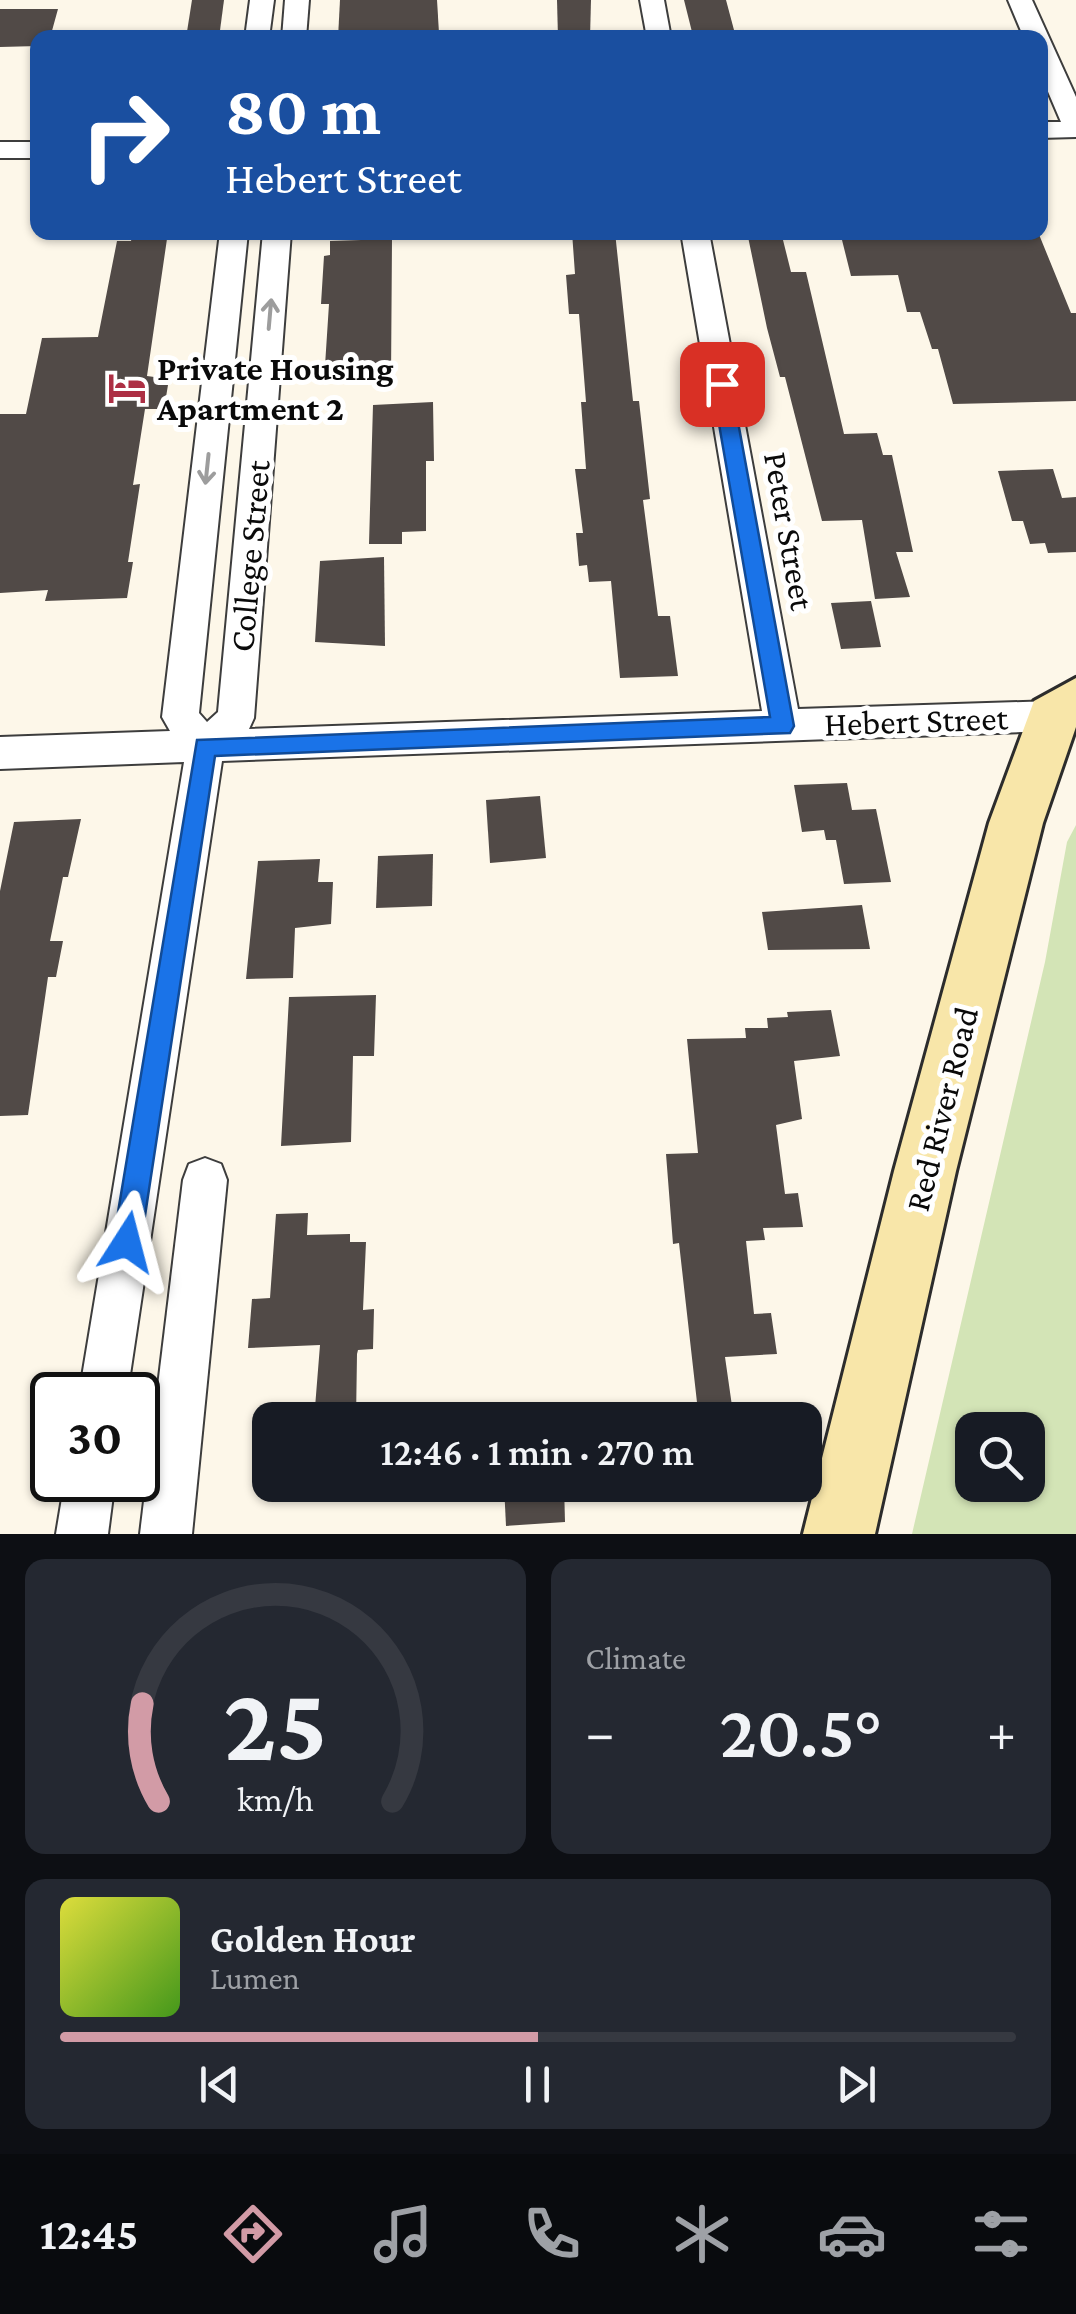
<!DOCTYPE html>
<html lang="en">
<head>
<meta charset="utf-8">
<style>
  body { margin:0; font-family:"Crimson Pro",serif; background:#242831; color:#f1f3f6; height:100vh; display:flex; flex-direction:column; font-size:38px; white-space:nowrap }
  * { box-sizing:border-box; margin:0 }
  p { font-size:32px; color:#9ea1a6 }
  .icon { flex:none; width:55px; height:55px; fill:none; stroke:currentColor; stroke-width:2; stroke-linecap:round; stroke-linejoin:round }
  .map { position:relative; height:1534px; overflow:hidden }
  .details { display:flex; flex-direction:column; gap:25px; padding:25px; background:#0d0f14; flex:1 }
  .details>* { flex:none }
  .banner { position:absolute; left:30px; top:30px; width:1018px; height:210px; border-radius:20px; box-shadow:0 2px 8px #0004; background:#1a4fa0; color:#fff; overflow:hidden }
  .buttons { position:absolute; left:955px; top:1412px; display:grid; gap:20px }
  .buttons a { display:grid; place-items:center; width:90px; height:90px; border-radius:20px; background:#171b24; box-shadow:0 2px 8px #0004; font-size:50px }
  .speed { position:absolute; left:30px; top:1372px; display:flex; gap:20px; font-size:50px; font-weight:700; text-align:center }
  .speed>* { display:grid; place-content:center; width:130px; height:130px; border-radius:50%; background:#171b24; box-shadow:0 2px 8px #0004; line-height:1 }
  .speed .limit { border:5px solid #111; border-radius:15px; background:#fff; color:#111 }
  .pin { position:absolute; display:grid; place-items:center; width:85px; height:85px; color:#fff; margin:-42px; border-radius:20px; box-shadow:0 5px 15px #0006 }
  .me { position:absolute; width:110px; margin:-55px; rotate:9deg; stroke-linejoin:round; filter:drop-shadow(0 0 8px #0008) }
  .turn { display:flex; align-items:center; gap:35px; height:210px; padding:0 30px; font-size:45px }
  .turn .icon { width:130px; height:130px; stroke-width:2.5 }
  .turn b { display:block; font-size:70px; line-height:85px }
  .big { font-size:75px; font-weight:600; line-height:1.1 }
  .details .tile { flex:1; display:flex; flex-direction:column; justify-content:center; gap:15px; min-width:0; padding:0 35px; border-radius:20px; background:#242831 }
  .details .dial { align-items:center; gap:0 }
  .dial svg { height:260px; overflow:visible; fill:none; stroke:#363941; stroke-width:7; stroke-linecap:round; text-anchor:middle }
  .dial text { fill:#f1f3f6; stroke:none }
  .song { display:flex; align-items:center; gap:30px }
  .cover { width:120px; height:120px; border-radius:15px; background:linear-gradient(135deg,hsl(60 70% 55%),hsl(100 70% 35%)) }
  .played { height:10px; border-radius:5px; background:linear-gradient(90deg,#d29ba6 50%,#363941 50%) }
  .keys { display:flex; justify-content:space-around; direction:ltr }
  .heat { display:flex; justify-content:space-between; align-items:center; font-size:55px; direction:ltr }
  .details .tiles { flex:1; display:grid; gap:25px; grid-template-columns:1fr 1fr }
  .tile:last-child { grid-column:span 2 }
  .trip { position:absolute; left:252px; top:1402px; width:570px; height:100px; border-radius:20px; background:#171b24; box-shadow:0 2px 8px #0004; font-weight:600; line-height:100px; text-align:center }
  .tabs { display:flex; height:160px; justify-content:space-around; align-items:center; background:#090b0e; color:#9ea1a6 }
  .tabs .icon { width:70px; height:70px }
  .tabs .current { color:#d29ba6 }
  .tabs b { font-size:45px; color:#f1f3f6 }
  .map>svg:first-child { display:block }
</style>
</head>
<body>
<div class="map">
<svg width="1076" height="1534" viewBox="0 0 1076 1534">
  <rect width="100%" height="100%" fill="#fdf7e9"/>
  <!-- green -->
  <path fill="#d3e4b6" fill-rule="evenodd" d="M1076 825V1534H912L1045 962 1067 842ZM972 1430H1028V1485H972Z"/>
  <!-- building -->
  <g fill="#514a47">
    <path d="M192 0H224L219 38H186Z"/>
    <path d="M340 0H437L439 33 338 38Z"/>
    <path d="M557 0H591L590 38H558Z"/>
    <path d="M684 0H726L734 30 692 32Z"/>
    <path d="M0 9H58L50 38H38V46L0 47Z"/>
    <path d="M133 232H168L147 376 169 379 164 409H145L133 485 140 484 128 562H133L127 598 45 601 48 590 0 593V414H26L42 338 98 337 117 241H131Z"/>
    <path d="M572 232H615L633 401H639L650 499 643 500 658 616H670L678 676 620 678 611 581 589 582 587 565 579 566 576 533H583L575 469H586L581 402H586L579 314H569L566 275 575 274Z"/>
    <path d="M747 232H781L791 272H806L844 434 877 433 883 455H892L913 552H896L910 597 875 599 862 520 822 521 785 377H780L767 328Z"/>
    <path d="M840 232H1038L1071 313H1076V401L953 404 938 349H932L920 312H907L898 275 851 276Z"/>
    <path d="M392 239 391 379 324 381 329 304H321L324 256 330 255V241Z"/>
    <path d="M433 402 434 461H426V531L402 532V544H369L373 405Z"/>
    <path d="M1053 469 1062 498 1076 497V552L1048 553 1045 543 1030 544 1023 521H1012L998 471Z"/>
    <path d="M384 557 385 646 315 642 320 561Z"/>
    <path d="M871 601 881 647 841 649 831 603Z"/>
    <path d="M847 783 852 810 876 809 891 882 844 884 836 840H826L824 830 802 832 794 785Z"/>
    <path d="M540 796 546 858 490 863 486 800Z"/>
    <path d="M81 819 68 877H63L50 941H63L56 977H48L28 1115 0 1116V891L14 822Z"/>
    <path d="M433 854 432 906 376 908 378 856Z"/>
    <path d="M320 859 318 882H333L331 924 295 928 293 978 246 979 258 861Z"/>
    <path d="M862 905 870 949 768 950 762 912Z"/>
    <path d="M376 995 374 1056H353L351 1142 281 1146 289 997Z"/>
    <path d="M831 1010 840 1056 794 1061 802 1119 776 1125 785 1194 798 1193 803 1227 763 1228 765 1240 746 1241 754 1314 771 1313 777 1354 725 1357 734 1420H699L679 1243 673 1244 666 1154 698 1153 687 1039 746 1038 745 1028H768L767 1018 788 1017 787 1012Z"/>
    <path d="M308 1213 307 1235 350 1234V1242H366L363 1310 374 1309 373 1349 358 1350 357 1354 356 1420H314L320 1345 248 1348 252 1299 270 1298 276 1214Z"/>
    <path d="M504 1485H564L565 1522 506 1526Z"/>
  </g>
  <g fill="none" stroke-linecap="round" stroke-linejoin="round">
    <!-- minor casing -->
    <g stroke="#3d3d3d" stroke-width="4">
      <g id="minor">
        <path d="M250 0H274L269 38H245Z"/>
        <path d="M285 0H309L306 38H282Z"/>
        <path d="M640 0H664L671 38H647Z"/>
        <path d="M1008 0H1032L1076 97V137L1040 138V122H1061L1040 73V38H1024Z"/>
        <rect x="0" y="142" width="38" height="16"/>
        <path d="M220 232H248L199 713 207 722 218 712 263 232H291L254 718 249 729 762 711 681 232H709L798 709 1052 701 1065 705 1070 716 1065 727 1052 731 222 761 127 1395H79L184 762 0 769V737L170 731 162 717Z"/>
        <path d="M205 1158 221 1164 227 1180 192 1534H140L183 1180 189 1164Z"/>
        <path d="M65 1480H115L108 1534H56Z"/>
      </g>
    </g>
    <!-- secondary casing -->
    <g stroke="#2c2c2c" stroke-width="6">
      <path id="secondary" d="M1076 678V727L1043 823 956 1171 875 1534H803L894 1171 989 823 1034 701Z"/>
    </g>
    <!-- minor -->
    <use href="#minor" fill="#fff" fill-rule="evenodd"/>
    <!-- secondary -->
    <use href="#secondary" fill="#f8e6a9" fill-rule="evenodd"/>
  </g>
  <!-- one-way arrows -->
  <defs><path id="oneway-shaft" d="M-6 0H5M1.5-3L5.5 0L1.5 3" fill="none" stroke-width="1.6" stroke-linecap="round" stroke-linejoin="round" transform="scale(2.5)"/></defs>
  <g stroke="#9d9d9d">
    <use href="#oneway-shaft" transform="translate(270 314) rotate(-85)"/>
    <use href="#oneway-shaft" transform="translate(207 469) rotate(96)"/>
  </g>
  <!-- route -->
  <path fill="#1a73e8" stroke="#114b97" stroke-width="2.5" d="M722 378 731 384 794 726 790 733 215 756 141 1242 137 1252 127 1256 117 1252 113 1242 197 740 770 717 712 384Z"/>
  <!-- icons -->
  <defs>
    <g id="hotel-bare" transform="scale(3)"><path d="M-6-4.5h1.5V1H6V5H4.5V3h-9V5H-6ZM-4 0a1.8 1.8 0 1 1 3.6 0ZM.5 0V-2.5h3Q6-2.5 6 0Z" fill="#ad2f44" stroke="#fff" stroke-width="2.5" paint-order="stroke"/></g>
  </defs>
  <g fill-rule="evenodd">
    <use href="#hotel-bare" x="127" y="388"/>
  </g>
  <g text-anchor="middle" dominant-baseline="central" stroke-width="10" stroke-linejoin="round" paint-order="stroke">
    <!-- poi labels -->
    <g font-size="35" font-weight="bold" fill="#0a0a0a" stroke="#fff" text-anchor="start">
      <text x="157" y="368">Private Housing<tspan x="157" dy="40">Apartment 2</tspan></text>
    </g>
    <!-- street labels -->
    <g font-size="35" fill="#0a0a0a" stroke="#fff">
      <text transform="translate(789 531) rotate(80)">Peter Street</text>
      <text transform="translate(250 556) rotate(-85)">College Street</text>
      <text transform="translate(916 721) rotate(-2)">Hebert Street</text>
      <text transform="translate(942 1109) rotate(-76)">Red River Road</text>
    </g>
  </g>
</svg>
<div class="buttons">
<a><svg class="icon" aria-label="search" viewBox="0 0 24 24"><circle cx="10" cy="10" r="6"/><path d="M15 15l6 6"/></svg></a>
</div>
<div class="speed"><div class="limit">30</div></div>
<div class="pin" style="left:722px;top:384px;background:#d93025"><svg class="icon" aria-label="arrive" viewBox="0 0 24 24"><path d="M6 21V4h12l-3 4 3 4H6"/></svg></div>
<svg class="me" style="left:127px;top:1242px" viewBox="-20 -20 40 40"><path d="M0-17L14 15 0 8-14 15z" fill="#1a73e8" stroke="#fff" stroke-width="4"/></svg>
<div class="trip">12:46 · 1 min · 270 m</div>
<div class="banner">
<div class="turn"><svg class="icon" aria-label="right" viewBox="0 0 24 24"><path d="M7 20v-9h11M14 6l5 5-5 5"/></svg><div><b>80 m</b>Hebert Street</div></div>
</div>
</div>
<section class="details">
<div class="tiles">
<div class="tile dial"><svg viewBox="0 0 100 80">
<path d="M14 69A42 42 0 1 1 86 69"/>
<path d="M14 69A42 42 0 0 1 9 39" stroke="#d29ba6"/>
<text x="50" y="56" font-size="32" font-weight="700">25</text>
<text x="50" y="72" font-size="11">km/h</text>
</svg></div>
<div class="tile"><p>Climate</p>
<div class="heat"><a>−</a><b class="big">20.5°</b><a>+</a></div>
</div>
<div class="tile">
<div class="song"><i class="cover"></i><div><b>Golden Hour</b><p>Lumen</p></div></div>
<div class="played"></div>
<div class="keys"><svg class="icon" aria-label="previous" viewBox="0 0 24 24"><path d="M18 5L8 12l10 7zM5 5v14"/></svg><svg class="icon" aria-label="pause" viewBox="0 0 24 24"><path d="M8 5v14M16 5v14"/></svg><svg class="icon" aria-label="next" viewBox="0 0 24 24"><path d="M6 5l10 7-10 7zM19 5v14"/></svg></div>
</div>
</div>
</section>
<nav class="tabs">
<b>12:45</b>
<svg class="icon current" aria-label="directions" viewBox="0 0 24 24"><path d="M12 3l9 9-9 9-9-9zM9 14v-3h6M13 9l2 2-2 2"/></svg>
<svg class="icon" aria-label="music" viewBox="0 0 24 24"><path d="M9 18V5l10-2v13"/><circle cx="6" cy="18" r="3"/><circle cx="16" cy="16" r="3"/></svg>
<svg class="icon" aria-label="phone" viewBox="0 0 24 24"><path d="M5 4h4l2 5-3 2q2 4 5 5l2-3 5 2v4C11 20 4 13 5 4z"/></svg>
<svg class="icon" aria-label="climate" viewBox="0 0 24 24"><path d="M12 3v18M4 7l16 10M4 17L20 7"/></svg>
<svg class="icon" aria-label="car" viewBox="0 0 24 24"><path d="M5 17H2v-5l4-1 3-4h7l3 4 3 1v5h-3M9 17h6M6 11h13"/><circle cx="7" cy="17" r="2"/><circle cx="17" cy="17" r="2"/></svg>
<svg class="icon" aria-label="filters" viewBox="0 0 24 24"><path d="M4 7h16M4 17h16"/><circle cx="9" cy="7" r="2"/><circle cx="15" cy="17" r="2"/></svg>
</nav>
</body>
</html>
